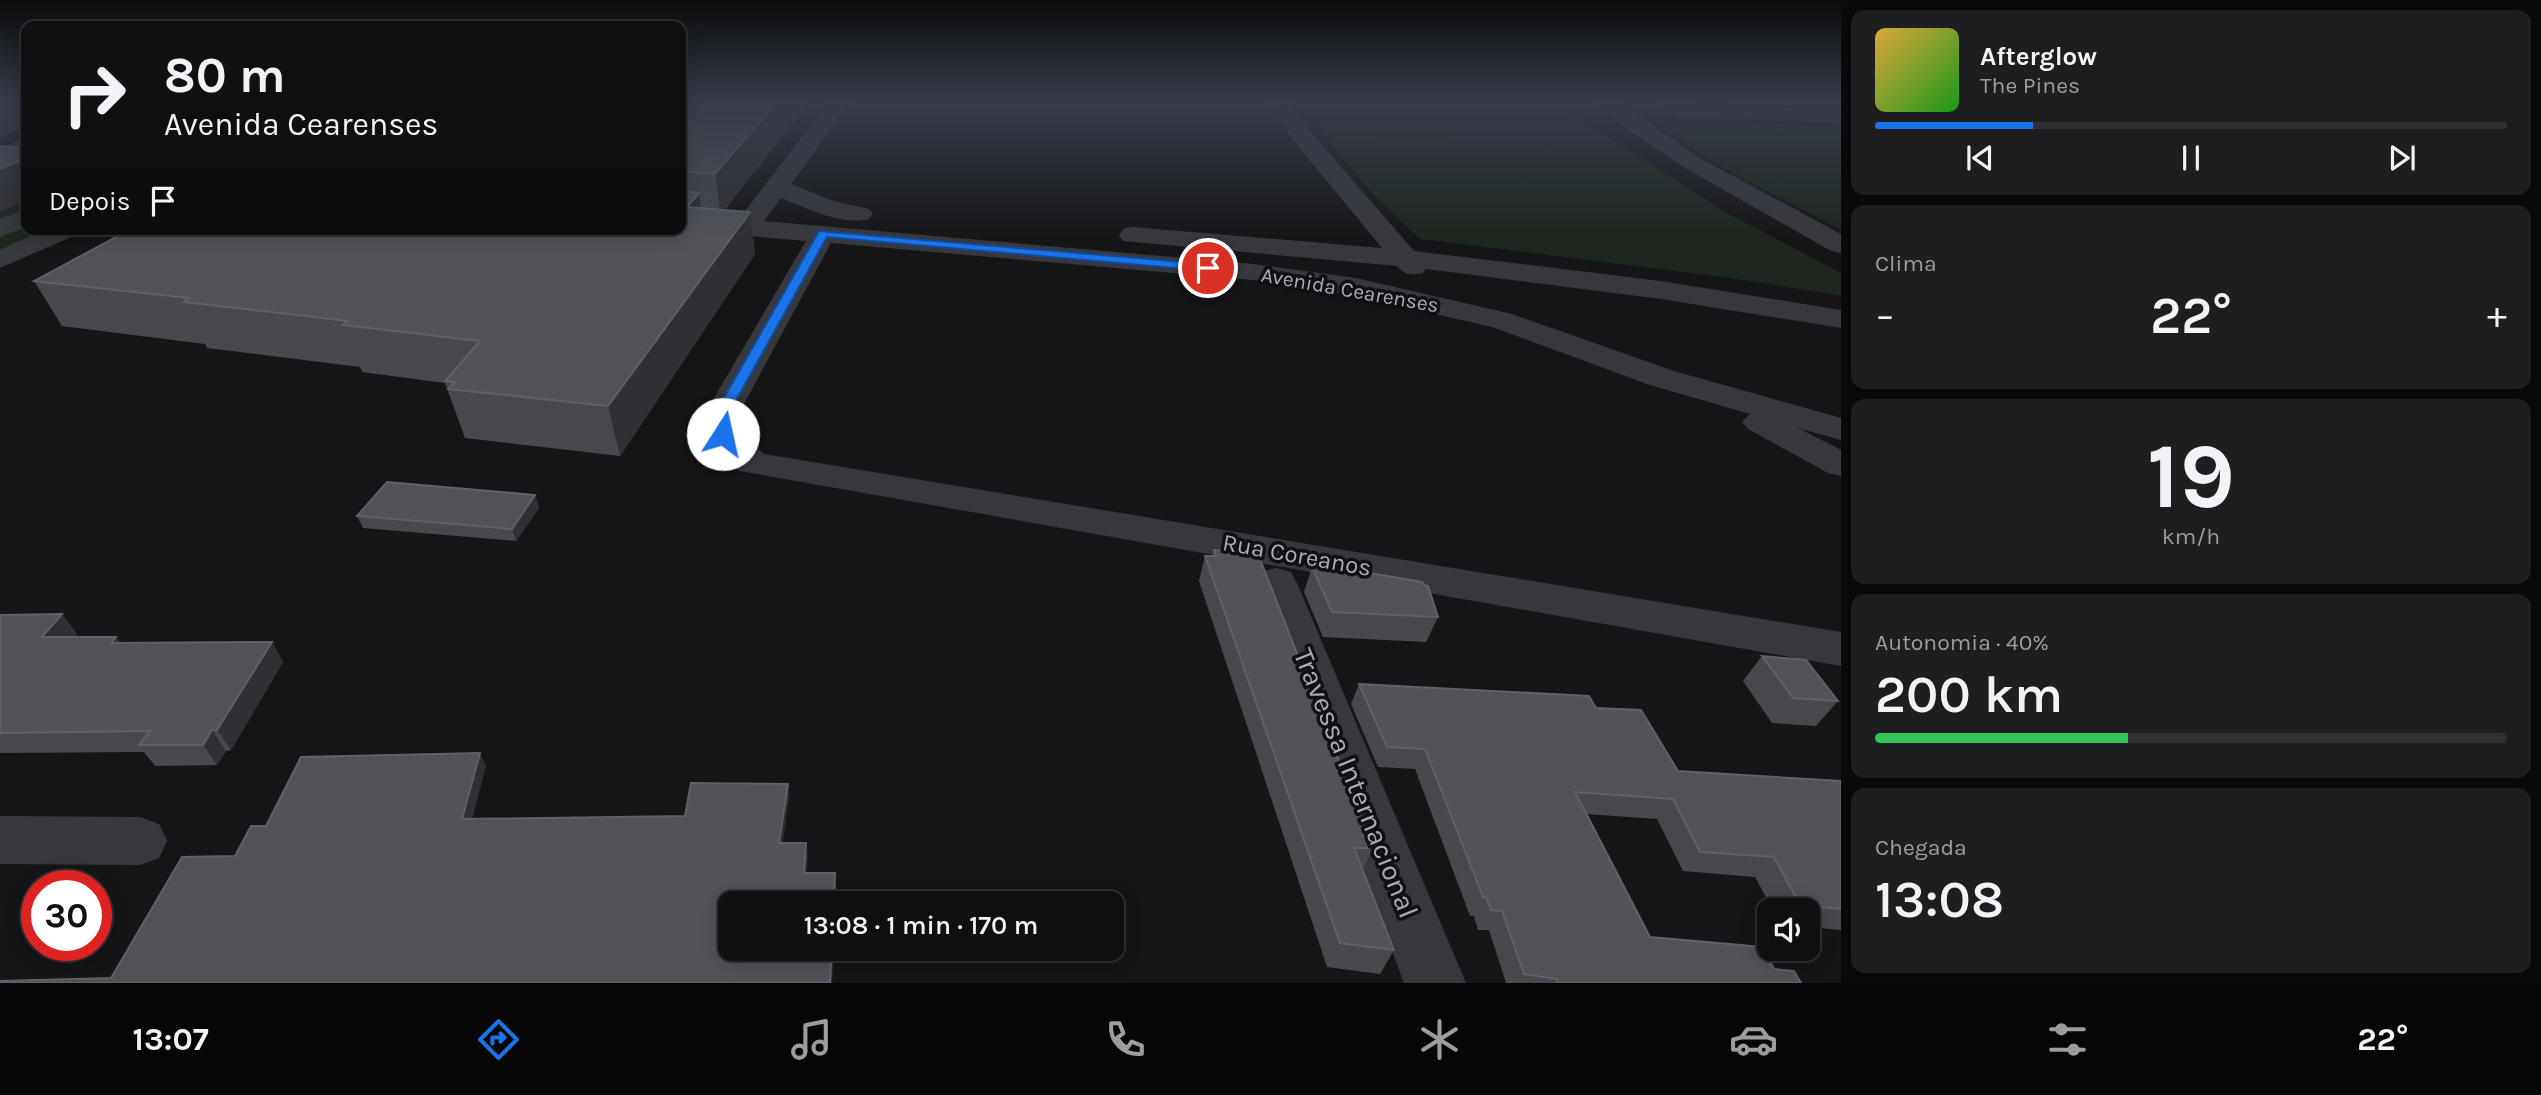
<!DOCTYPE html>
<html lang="pt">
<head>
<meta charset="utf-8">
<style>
  body { margin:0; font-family:Karla,sans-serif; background:#1e1e20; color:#f1f3f6; height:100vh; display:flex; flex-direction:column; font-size:26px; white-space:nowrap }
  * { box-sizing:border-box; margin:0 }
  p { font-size:23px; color:#9c9d9f }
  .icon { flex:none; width:38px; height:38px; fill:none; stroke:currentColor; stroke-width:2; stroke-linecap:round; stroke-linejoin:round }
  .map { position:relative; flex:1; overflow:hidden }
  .drawer { display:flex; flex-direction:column; gap:10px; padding:10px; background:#09090a; width:700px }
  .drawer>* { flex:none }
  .guide { position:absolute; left:21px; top:21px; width:665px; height:214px; border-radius:14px; box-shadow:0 4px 18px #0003,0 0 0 2px #303032; background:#101012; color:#f1f3f6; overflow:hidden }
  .tools { position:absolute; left:1757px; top:898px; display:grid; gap:14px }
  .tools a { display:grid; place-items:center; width:63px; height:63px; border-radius:14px; background:#101012; box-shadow:0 4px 18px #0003,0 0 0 2px #303032; font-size:35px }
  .speed { position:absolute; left:21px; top:870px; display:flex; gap:14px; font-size:35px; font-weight:700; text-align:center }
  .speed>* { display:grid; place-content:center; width:91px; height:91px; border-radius:50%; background:#101012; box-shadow:0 4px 18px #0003,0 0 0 2px #303032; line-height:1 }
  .speed .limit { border:10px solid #d22; background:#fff; color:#111 }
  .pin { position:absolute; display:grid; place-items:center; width:60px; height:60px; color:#fff; margin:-30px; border:4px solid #fff; border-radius:50%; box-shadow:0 2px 7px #0007 }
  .me { position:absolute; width:77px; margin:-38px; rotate:10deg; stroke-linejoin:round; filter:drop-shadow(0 0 5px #0008) }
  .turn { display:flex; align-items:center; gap:24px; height:147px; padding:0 28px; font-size:32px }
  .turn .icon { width:91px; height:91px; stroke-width:2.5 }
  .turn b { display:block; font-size:49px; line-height:60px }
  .then { display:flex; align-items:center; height:66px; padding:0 28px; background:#0003; gap:14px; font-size:26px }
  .big { font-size:52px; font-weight:600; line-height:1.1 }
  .drawer .widget { flex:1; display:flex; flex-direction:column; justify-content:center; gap:10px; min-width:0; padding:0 24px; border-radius:14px; background:#1e1e20 }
  .drawer .dial { align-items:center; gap:0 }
  .dial b { font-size:91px; line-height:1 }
  .song { display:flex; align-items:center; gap:21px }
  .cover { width:84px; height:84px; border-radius:10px; background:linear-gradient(135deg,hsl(40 70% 55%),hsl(120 70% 35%)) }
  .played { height:7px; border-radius:4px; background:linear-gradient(90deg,#1a73e8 25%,#303032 25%) }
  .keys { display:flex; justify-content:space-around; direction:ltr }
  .heat { display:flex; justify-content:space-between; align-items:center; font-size:38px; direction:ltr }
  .charge { height:10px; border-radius:5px; background:linear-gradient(90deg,#34c759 40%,#303032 0) }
  .trip { position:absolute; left:718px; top:891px; width:406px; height:70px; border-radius:14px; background:#101012; box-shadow:0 4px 18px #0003,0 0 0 2px #303032; font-weight:600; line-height:70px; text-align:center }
  .tabs { display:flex; height:112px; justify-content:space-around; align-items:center; background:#060607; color:#9c9d9f }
  .tabs .icon { width:49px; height:49px }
  .tabs .active { color:#1a73e8 }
  .tabs b { font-size:32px; color:#f1f3f6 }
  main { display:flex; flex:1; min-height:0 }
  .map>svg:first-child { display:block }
</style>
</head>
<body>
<main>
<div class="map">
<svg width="1841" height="983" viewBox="0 0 1841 983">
  <rect width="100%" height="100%" fill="#161618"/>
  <!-- built -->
  <path fill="#222225" d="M1300 102H1561L1575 115 1629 150 1322 133Z"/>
  <!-- green -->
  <g fill="#1e261f">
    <path d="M1648 119 1841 127V230L1713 162Z"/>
    <path d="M1322 133 1629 150 1727 213 1841 273V296L1731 278 1420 239 1372 193Z"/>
    <path d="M26 193V229H50L0 251V205Z"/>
  </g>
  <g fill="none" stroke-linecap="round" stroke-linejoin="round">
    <!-- minor -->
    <g fill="#37383d" fill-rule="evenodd">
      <path d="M829 102H850L791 184 833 201 869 209 873 214 869 219C841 226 807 208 781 198L764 221 1253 264 1356 278 1512 314 1674 371 1841 418V440L1798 428 1841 450V476L1828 473 1748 429 1742 422 1750 414 1650 385 1492 327 1356 296 1253 280 831 243 738 415 745 437 764 454 1841 632V666L740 471C720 456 707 440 704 415L806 241 681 230 679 229 681 214 739 219Z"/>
      <path d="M1268 102H1289L1310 131 1414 251 1661 281 1841 310V328L1661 299 1426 269 1423 273C1411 276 1405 275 1397 266L1123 241 1119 235 1123 229 1132 227 1382 248 1294 141Z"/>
      <path d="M1596 102H1619L1698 157 1841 234V253L1831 251 1682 166 1626 128Z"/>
      <path d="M1661 102 1841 111V123L1683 117 1676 115Z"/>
      <path d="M26 137V153L0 166V149Z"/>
      <path d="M26 209V227L0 237V219Z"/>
      <path d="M45 229H80L76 235 0 268V250Z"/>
      <path d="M1276 568 1291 572 1297 583 1466 983H1404L1255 583 1261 572Z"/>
      <path d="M0 816 140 817 159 824 167 841 159 858 140 865 0 864Z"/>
    </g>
  </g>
  <!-- wall -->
  <g fill="#47494d">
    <path d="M681 102H809L724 210 750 212 755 254 620 456 465 438 445 383 362 372 360 367 207 348 205 344 62 326 34 281 681 229Z"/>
    <path d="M1718 102H1841V108Z"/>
    <path d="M535 495 539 508 516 541 363 528 357 516Z"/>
    <path d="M1214 550 1260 559 1373 848 1363 869 1394 950 1380 974 1327 967 1199 581 1205 556H1212Z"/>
    <path d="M1312 567 1438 617 1426 642 1323 637 1304 592Z"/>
    <path d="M62 614 77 634 75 637H116L120 643 272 642 283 662 231 750 226 751 217 765 155 766 144 752 0 753V615Z"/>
    <path d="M1762 656 1838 701 1816 726 1772 723 1743 681Z"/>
    <path d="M1359 684 1596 708 1678 771 1841 781V930L1808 927V910H1773L1755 877 1683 871 1657 819 1586 814 1650 937 1774 969 1801 983H1506L1489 930H1478L1474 916H1470L1415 769 1378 767 1351 704Z"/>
  </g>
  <!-- shaded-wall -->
  <g fill="#2f3033">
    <path d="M0 102H26V124L0 138Z"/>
    <path d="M777 102H809L721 215 715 174Z"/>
    <path d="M26 158V200L0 212V169Z"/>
    <path d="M699 193 705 235 687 207Z"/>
    <path d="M750 212 755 254 620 456 608 406Z"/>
    <path d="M535 495 539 508 516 541 512 529Z"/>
    <path d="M62 614 77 634 58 657 42 637Z"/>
    <path d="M116 637 130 657 111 643Z"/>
    <path d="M272 642 283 662 231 750 217 730Z"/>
    <path d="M212 730 226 751 217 765 203 745Z"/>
    <path d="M480 753 486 766 469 832 462 819Z"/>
    <path d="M788 784 789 797 781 856 779 843Z"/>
    <path d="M806 843 808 856 805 886 804 873Z"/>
    <path d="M835 873 836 886 835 903H834Z"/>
    <path d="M832 948H834L832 983H830Z"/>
  </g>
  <!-- building -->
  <g fill="#525359" stroke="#5f6168" stroke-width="2">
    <path d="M681 102H777L715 174 681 171Z"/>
    <path d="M0 146 26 148V158L0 169Z"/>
    <path d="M681 191 699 193 687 207 750 212 608 406 448 389 455 382 445 381 480 341 343 325 348 321 184 302 189 298 34 281 131 229H681Z"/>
    <path d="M387 482 535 495 512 529 357 516Z"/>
    <path d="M1214 550 1261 554 1260 559 1373 848H1354L1394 950 1340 943 1205 556H1216Z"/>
    <path d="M1312 567 1357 571 1422 582 1424 585 1428 586 1438 617 1332 612Z"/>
    <path d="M62 614 42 637H116L111 643 272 642 217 730H212L203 745H139L150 731 0 733V615Z"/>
    <path d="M1762 656 1806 660 1838 701 1793 698Z"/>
    <path d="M1359 684 1589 696 1596 708 1641 710 1678 771 1841 781V909L1800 905 1774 857 1700 852 1673 799 1575 792 1650 937 1763 947 1774 969 1794 971 1801 983H1557V979L1524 974 1502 911 1491 910 1486 897H1483L1425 749 1387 747Z"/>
    <path d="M480 753 462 819 685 816 691 783 788 784 779 843H806L804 873H835L834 903H730V948H832L830 983H0V981L111 978 182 857 235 856 251 826H266L301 757Z"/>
  </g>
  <!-- sky -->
  <linearGradient id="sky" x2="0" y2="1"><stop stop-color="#0c0c0d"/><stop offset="0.42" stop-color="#363c48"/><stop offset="1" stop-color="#363c48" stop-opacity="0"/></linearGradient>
  <rect width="1841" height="240" fill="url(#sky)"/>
  <!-- route -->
  <path fill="#1a73e8" stroke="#114b97" stroke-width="2" d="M819 231 1208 264 1214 268 1208 271 827 237 728 415 731 434 728 437H718L714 415Z"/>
  <g text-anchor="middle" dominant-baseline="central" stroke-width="7" stroke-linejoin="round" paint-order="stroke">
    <!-- far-street labels -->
    <g font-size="21" fill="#a8adb8" stroke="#111113">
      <text transform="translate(1350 290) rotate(10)">Avenida Cearenses</text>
    </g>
    <!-- street labels -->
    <g font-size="24" fill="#a8adb8" stroke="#111113">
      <text transform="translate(1297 555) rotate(10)">Rua Coreanos</text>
    </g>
    <!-- near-street labels -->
    <g font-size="28" fill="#a8adb8" stroke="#111113">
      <text transform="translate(1356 783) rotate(68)">Travessa Internacional</text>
    </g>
  </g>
</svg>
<div class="tools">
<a><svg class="icon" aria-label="sound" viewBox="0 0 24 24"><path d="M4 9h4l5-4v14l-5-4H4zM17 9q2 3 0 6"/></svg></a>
</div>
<div class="speed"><div class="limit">30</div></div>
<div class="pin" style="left:1208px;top:268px;background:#d93025"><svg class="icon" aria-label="arrive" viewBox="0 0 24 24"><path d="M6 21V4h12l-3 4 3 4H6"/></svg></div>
<svg class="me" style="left:723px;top:434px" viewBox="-20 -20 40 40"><circle r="19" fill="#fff"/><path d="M0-13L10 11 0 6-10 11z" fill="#1a73e8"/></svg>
<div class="trip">13:08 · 1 min · 170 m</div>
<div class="guide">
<div class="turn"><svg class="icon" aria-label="right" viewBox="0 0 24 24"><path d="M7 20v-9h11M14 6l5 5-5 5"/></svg><div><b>80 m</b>Avenida Cearenses</div></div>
<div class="then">Depois<svg class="icon" aria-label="arrive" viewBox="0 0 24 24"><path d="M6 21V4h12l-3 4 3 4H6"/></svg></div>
</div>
</div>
<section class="drawer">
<div class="widget">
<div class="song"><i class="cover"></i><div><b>Afterglow</b><p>The Pines</p></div></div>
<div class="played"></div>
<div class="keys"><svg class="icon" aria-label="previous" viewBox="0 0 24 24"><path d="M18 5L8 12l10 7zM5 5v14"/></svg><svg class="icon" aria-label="pause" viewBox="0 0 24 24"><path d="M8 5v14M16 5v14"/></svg><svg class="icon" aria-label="next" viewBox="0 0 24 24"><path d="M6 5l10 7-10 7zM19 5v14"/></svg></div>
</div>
<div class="widget"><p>Clima</p>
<div class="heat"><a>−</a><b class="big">22°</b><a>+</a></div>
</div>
<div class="widget dial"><b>19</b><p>km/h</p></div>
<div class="widget"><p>Autonomia · 40%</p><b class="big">200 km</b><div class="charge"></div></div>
<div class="widget"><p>Chegada</p><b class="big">13:08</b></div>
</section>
</main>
<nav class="tabs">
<b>13:07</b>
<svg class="icon active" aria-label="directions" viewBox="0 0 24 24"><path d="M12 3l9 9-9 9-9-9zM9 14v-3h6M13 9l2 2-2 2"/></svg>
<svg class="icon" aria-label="music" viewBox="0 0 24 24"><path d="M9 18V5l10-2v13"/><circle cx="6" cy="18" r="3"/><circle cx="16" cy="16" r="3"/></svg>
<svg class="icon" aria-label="phone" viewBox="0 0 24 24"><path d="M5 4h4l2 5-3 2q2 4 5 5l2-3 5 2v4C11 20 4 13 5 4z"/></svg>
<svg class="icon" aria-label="climate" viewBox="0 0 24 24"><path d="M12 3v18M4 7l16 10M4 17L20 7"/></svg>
<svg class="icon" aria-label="car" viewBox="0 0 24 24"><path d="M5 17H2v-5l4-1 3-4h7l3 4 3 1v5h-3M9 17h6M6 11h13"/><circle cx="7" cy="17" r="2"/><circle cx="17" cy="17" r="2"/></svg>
<svg class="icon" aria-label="filters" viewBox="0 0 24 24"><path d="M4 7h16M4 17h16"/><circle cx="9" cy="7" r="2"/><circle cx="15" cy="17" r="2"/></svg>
<b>22°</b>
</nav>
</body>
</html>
